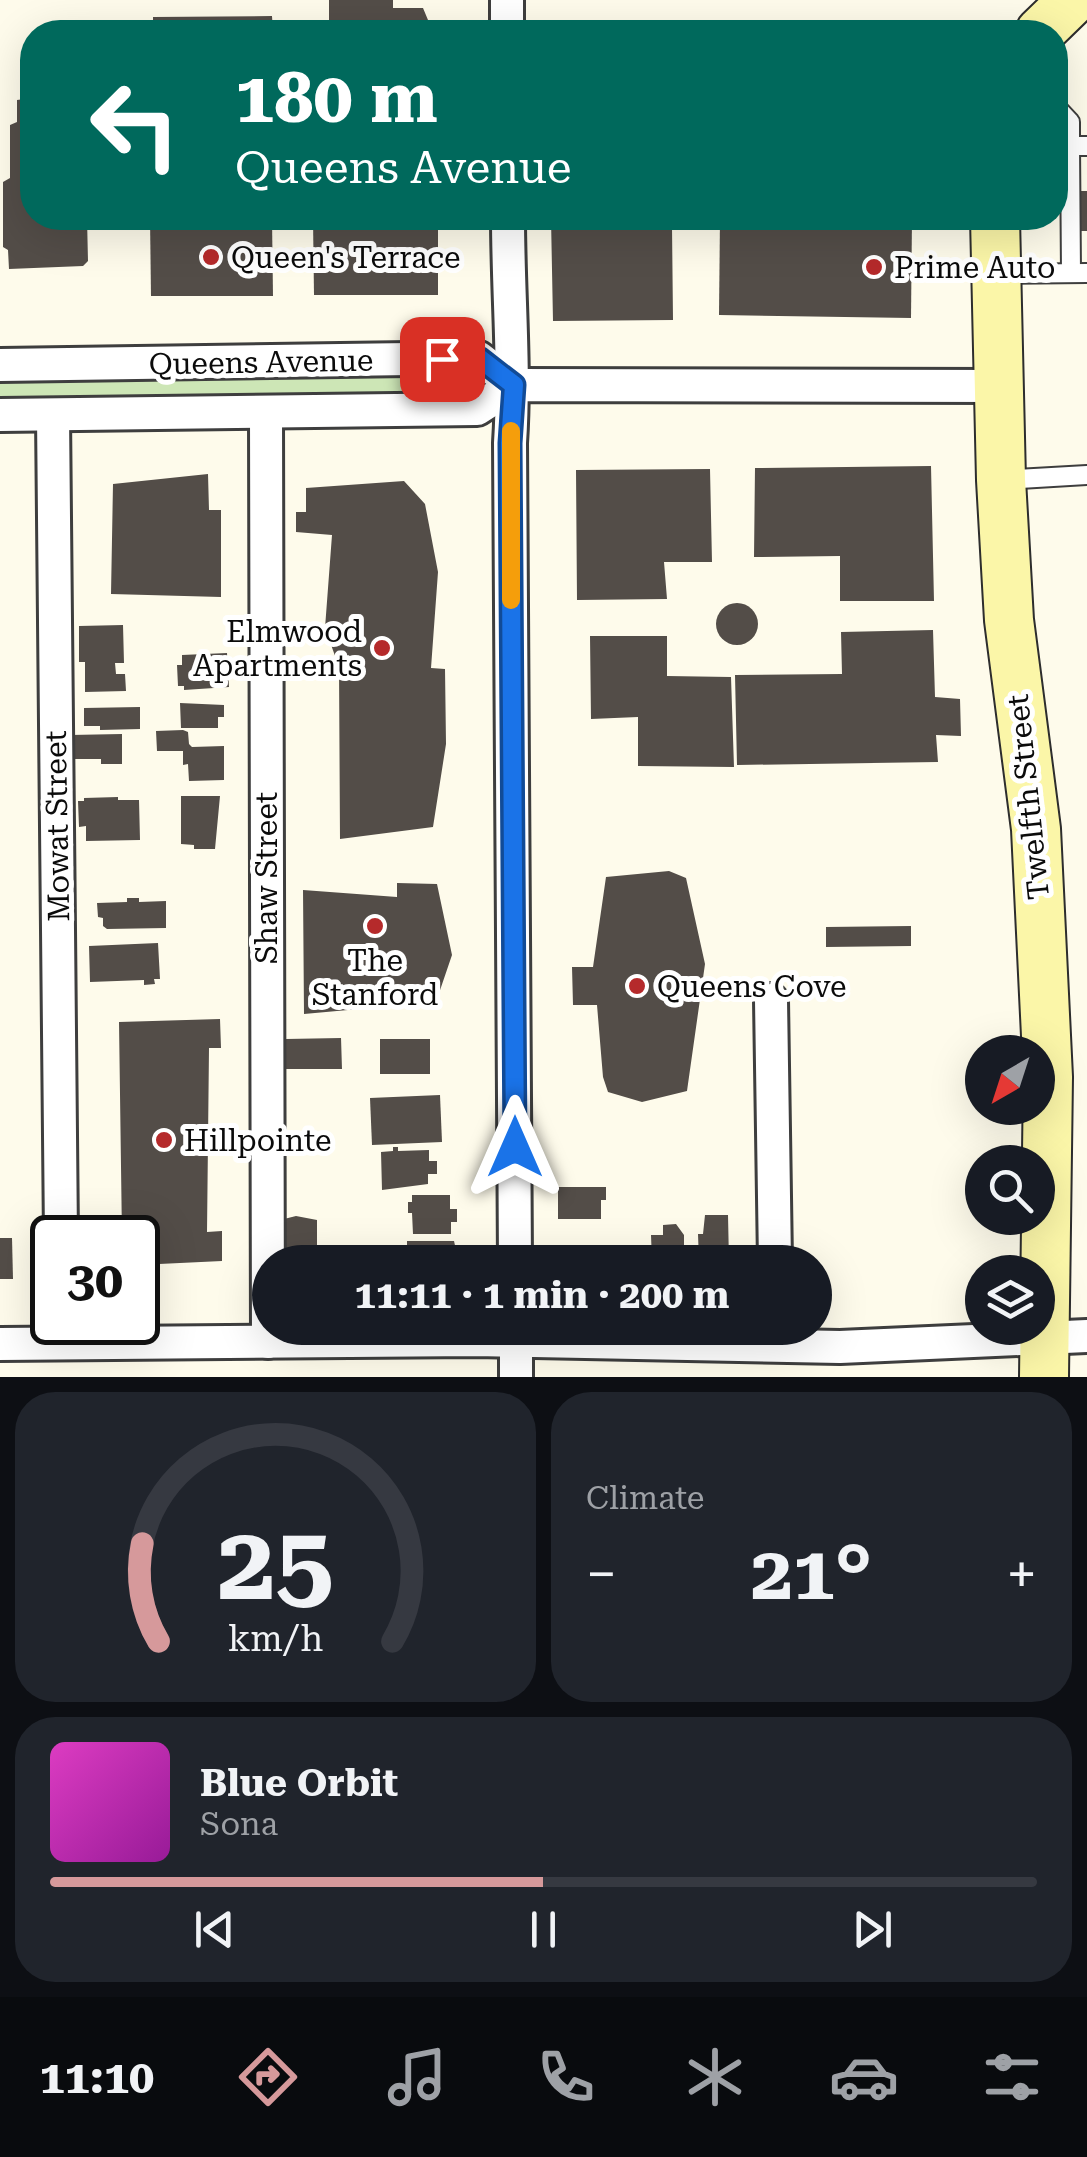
<!DOCTYPE html>
<html lang="en">
<head>
<meta charset="utf-8">
<style>
  body { margin:0; font-family:"Roboto Serif",serif; background:#20242c; color:#f1f3f6; height:100vh; display:flex; flex-direction:column; font-size:38px; white-space:nowrap }
  * { box-sizing:border-box; margin:0 }
  p { font-size:32px; color:#9ea1a6 }
  .icon { flex:none; width:55px; height:55px; fill:none; stroke:currentColor; stroke-width:2; stroke-linecap:round; stroke-linejoin:round }
  .map { position:relative; height:1377px; overflow:hidden }
  .details { display:flex; flex-direction:column; gap:15px; padding:15px; background:#0d0f14; flex:1 }
  .details>* { flex:none }
  .banner { position:absolute; left:20px; top:20px; width:1048px; height:210px; border-radius:40px; box-shadow:0 10px 40px #0002; background:#00695c; color:#fff; overflow:hidden }
  .needle { width:65px; rotate:219deg }
  .controls { position:absolute; left:965px; top:1035px; display:grid; gap:20px }
  .controls a { display:grid; place-items:center; width:90px; height:90px; border-radius:50%; background:#171b24; box-shadow:0 10px 40px #0002; font-size:50px }
  .speed { position:absolute; left:30px; top:1215px; display:flex; gap:20px; font-size:50px; font-weight:700; text-align:center }
  .speed>* { display:grid; place-content:center; width:130px; height:130px; border-radius:50%; background:#171b24; box-shadow:0 10px 40px #0002; line-height:1 }
  .speed .limit { border:5px solid #111; border-radius:15px; background:#fff; color:#111 }
  .pin { position:absolute; display:grid; place-items:center; width:85px; height:85px; color:#fff; margin:-42px; border-radius:20px; box-shadow:0 5px 15px #0006 }
  .me { position:absolute; width:110px; margin:-55px; rotate:0deg; stroke-linejoin:round; filter:drop-shadow(0 0 8px #0008) }
  .turn { display:flex; align-items:center; gap:35px; height:210px; padding:0 50px; font-size:45px }
  .turn .icon { width:130px; height:130px; stroke-width:2.5 }
  .turn b { display:block; font-size:70px; line-height:85px }
  .big { font-size:75px; font-weight:700; line-height:1.1 }
  .details .tile { flex:1; display:flex; flex-direction:column; justify-content:center; gap:15px; min-width:0; padding:0 35px; border-radius:40px; background:#20242c }
  .details .dial { align-items:center; gap:0 }
  .dial svg { height:260px; overflow:visible; fill:none; stroke:#363941; stroke-width:7; stroke-linecap:round; text-anchor:middle }
  .dial text { fill:#f1f3f6; stroke:none }
  .song { display:flex; align-items:center; gap:30px }
  .cover { width:120px; height:120px; border-radius:15px; background:linear-gradient(135deg,hsl(310 70% 55%),hsl(300 70% 35%)) }
  .played { height:10px; border-radius:5px; background:linear-gradient(90deg,#d6999b 50%,#363941 50%) }
  .keys { display:flex; justify-content:space-around; direction:ltr }
  .heat { display:flex; justify-content:space-between; align-items:center; font-size:55px; direction:ltr }
  .details .tiles { flex:1; display:grid; gap:15px; grid-template-columns:1fr 1fr }
  .tile:last-child { grid-column:span 2 }
  .trip { position:absolute; left:252px; top:1245px; width:580px; height:100px; border-radius:50px; background:#171b24; box-shadow:0 10px 40px #0002; font-weight:700; line-height:100px; text-align:center }
  .tab-bar { display:flex; height:160px; justify-content:space-around; align-items:center; background:#090b0e; color:#9ea1a6 }
  .tab-bar .icon { width:70px; height:70px }
  .tab-bar .current { color:#d6999b }
  .tab-bar b { font-size:45px; color:#f1f3f6 }
  .map>svg:first-child { display:block }
</style>
</head>
<body>
<div class="map">
<svg width="1087" height="1377" viewBox="0 0 1087 1377">
  <rect width="100%" height="100%" fill="#fefbeb"/>
  <!-- green -->
  <path fill="#cde6b6" d="M473 371 474 396 0 400V375Z"/>
  <!-- building -->
  <g fill="#534d48">
    <path d="M329 0H393V8H423L433 32H329Z"/>
    <path d="M272 16 273 32H153V17Z"/>
    <path d="M32 98V218H87L88 261 83 266 9 269 8 250 3 247V182L10 178V125L17 122V100Z"/>
    <path d="M1075 191H1087V231H1076Z"/>
    <path d="M150 218H272L273 296H151Z"/>
    <path d="M313 218H438V295H314Z"/>
    <path d="M551 218H700V226H672L673 320 553 321Z"/>
    <path d="M720 218H912L911 318 719 315Z"/>
    <path d="M931 466 934 601H840V556L754 557 755 468Z"/>
    <path d="M710 469 712 562H664L667 599 577 600 576 470Z"/>
    <path d="M208 474 209 510H221V597L111 594 113 484Z"/>
    <path d="M404 481 425 504 438 572 431 668 445 669 446 744 433 827 340 839 339 667 325 628 332 535 296 532V512H306V488Z"/>
    <circle cx="737" cy="624" r="21"/>
    <path d="M123 625 124 663H115L116 674H125L126 691 85 692V662H79V626Z"/>
    <path d="M933 630 935 697 960 699 961 736 936 735 938 762 737 765 735 675 842 674 841 632Z"/>
    <path d="M590 636H667V676L731 677 734 767 638 766V717L591 719Z"/>
    <path d="M227 653 229 687 184 690V686H178L177 665H182V655Z"/>
    <path d="M180 703 224 705V717H218V728H181Z"/>
    <path d="M140 707V729L100 730V726H84V708Z"/>
    <path d="M183 730 188 732 189 744 192 747 224 746V780L189 781 188 764 183 765V751H157L156 731Z"/>
    <path d="M122 734V764H101V759H71L70 735Z"/>
    <path d="M181 796H220L215 849H194V845L181 844Z"/>
    <path d="M118 797V800H139L140 840 86 841V826L79 827 78 801H84V798Z"/>
    <path d="M669 871 686 878 705 964 687 1091 642 1102 608 1092 603 1077 597 1005H573L572 967H593L606 877Z"/>
    <path d="M397 883 437 884 452 955 436 1002 304 1014 303 890 397 897Z"/>
    <path d="M127 898H139V902L166 901V928L107 929 103 926V918L98 917 97 903 127 902Z"/>
    <path d="M911 926V946L826 947V927Z"/>
    <path d="M158 943 160 979H154L155 984 144 985V980L90 982 89 946Z"/>
    <path d="M220 1019 221 1048H209L207 1232 222 1231V1261L138 1265V1238H122L119 1022Z"/>
    <path d="M341 1038 342 1069H286V1039Z"/>
    <rect x="380" y="1039" width="50" height="35"/>
    <path d="M440 1095 442 1142 372 1145 370 1098Z"/>
    <path d="M393 1147H398V1151L429 1150V1161H437V1174H428V1184L382 1190 381 1152 393 1151Z"/>
    <path d="M558 1187H606V1200H601V1219H558Z"/>
    <path d="M412 1195H450V1209H457V1222H451V1234H413L412 1213H408V1202H412Z"/>
    <path d="M705 1215H728L729 1262H699L698 1234H703Z"/>
    <path d="M296 1216 317 1220V1258H313L314 1262H284V1219Z"/>
    <path d="M676 1224 684 1235V1262H652L651 1235H663V1225Z"/>
    <path d="M0 1238H12L13 1279H0Z"/>
    <path d="M407 1241H454L458 1259 453 1262H407Z"/>
    <path d="M560 1256H607L615 1258V1262H560Z"/>
  </g>
  <g fill="none" stroke-linecap="round" stroke-linejoin="round">
    <!-- lane casing -->
    <g stroke="#3e3e3e" stroke-width="22">
      <g id="lane">
        <path d="M1055 106 1070 122V146"/>
        <path d="M1071 273 1070 146H1087"/>
        <path d="M1000 274 1087 273"/>
        <path d="M1001 480 1087 475"/>
      </g>
    </g>
    <!-- street casing -->
    <g stroke="#3e3e3e" stroke-width="38">
      <g id="street">
        <path d="M507 0V32"/>
        <path d="M508 218C508 293 515 368 510 443L515 1262"/>
        <path d="M0 365 479 358 514 385"/>
        <path d="M266 414 268 1342"/>
        <path d="M0 415 477 409 514 385 999 386"/>
        <path d="M53 415 61 1238"/>
        <path d="M771 1000 775 1262"/>
        <path d="M516 1328V1377"/>
        <path d="M0 1344 477 1340 840 1347 1087 1336"/>
      </g>
    </g>
    <!-- secondary casing -->
    <g stroke="#2d2d2d" stroke-width="52">
      <g id="secondary">
        <path d="M1040 32 1073 0"/>
        <path d="M995 218 1001 480 1009 620 1036 829 1048 1077 1044 1377"/>
      </g>
    </g>
    <!-- lane -->
    <use href="#lane" stroke="#fff" stroke-width="18"/>
    <!-- street -->
    <use href="#street" stroke="#fff" stroke-width="32"/>
    <!-- secondary -->
    <use href="#secondary" stroke="#fbf6a8" stroke-width="48"/>
  </g>
  <g fill="none" stroke-linecap="round" stroke-linejoin="round">
    <!-- route casing -->
    <g stroke="#114b97" stroke-width="25">
      <path id="route" d="M442 359 479 358 514 385 510 443 515 1147"/>
    </g>
    <!-- route -->
    <use href="#route" stroke="#1a73e8" stroke-width="18"/>
    <!-- slow -->
    <path stroke="#f59e0b" stroke-width="18" d="M511 431V600"/>
  </g>
  <!-- markers -->
  <g fill="#b52a2b" stroke="#fff" stroke-width="4">
    <circle cx="211" cy="257" r="10"/>
    <circle cx="874" cy="267" r="10"/>
    <circle cx="382" cy="648" r="10"/>
    <circle cx="375" cy="926" r="10"/>
    <circle cx="637" cy="986" r="10"/>
    <circle cx="164" cy="1140" r="10"/>
  </g>
  <g text-anchor="middle" dominant-baseline="central" stroke-width="10" stroke-linejoin="round" paint-order="stroke">
    <!-- poi labels -->
    <g font-size="30" fill="#0b0b0b" stroke="#fff" text-anchor="start">
      <text x="231" y="257">Queen's Terrace</text>
      <text x="894" y="267">Prime Auto</text>
      <text x="362" y="631" text-anchor="end">Elmwood<tspan x="362" dy="34">Apartments</tspan></text>
      <text x="375" y="960" text-anchor="middle">The<tspan x="375" dy="34">Stanford</tspan></text>
      <text x="657" y="986">Queens Cove</text>
      <text x="184" y="1140">Hillpointe</text>
    </g>
    <!-- street labels -->
    <g font-size="30" fill="#0b0b0b" stroke="#fff">
      <text transform="translate(261 362) rotate(-1)">Queens Avenue</text>
      <text transform="translate(1028 797) rotate(-96)">Twelfth Street</text>
      <text transform="translate(57 826) rotate(-91)">Mowat Street</text>
      <text transform="translate(266 878) rotate(-90)">Shaw Street</text>
    </g>
  </g>
</svg>
<div class="controls">
<a><svg class="needle" viewBox="-14 -14 28 28"><path d="M0-13l5 13h-10z" fill="#e53935"/><path d="M0 13l5-13h-10z" fill="#9ea1a6"/></svg></a>
<a><svg class="icon" aria-label="search" viewBox="0 0 24 24"><circle cx="10" cy="10" r="6"/><path d="M15 15l6 6"/></svg></a>
<a><svg class="icon" aria-label="layers" viewBox="0 0 24 24"><path d="M12 4l9 5-9 5-9-5zM3 14l9 5 9-5"/></svg></a>
</div>
<div class="speed"><div class="limit">30</div></div>
<div class="pin" style="left:442px;top:359px;background:#d93025"><svg class="icon" aria-label="arrive" viewBox="0 0 24 24"><path d="M6 21V4h12l-3 4 3 4H6"/></svg></div>
<svg class="me" style="left:515px;top:1147px" viewBox="-20 -20 40 40"><path d="M0-17L14 15 0 8-14 15z" fill="#1a73e8" stroke="#fff" stroke-width="4"/></svg>
<div class="trip">11:11 · 1 min · 200 m</div>
<div class="banner">
<div class="turn"><svg class="icon" aria-label="left" viewBox="0 0 24 24"><path d="M17 20v-9H6M10 6l-5 5 5 5"/></svg><div><b>180 m</b>Queens Avenue</div></div>
</div>
</div>
<section class="details">
<div class="tiles">
<div class="tile dial"><svg viewBox="0 0 100 80">
<path d="M14 69A42 42 0 1 1 86 69"/>
<path d="M14 69A42 42 0 0 1 9 39" stroke="#d6999b"/>
<text x="50" y="56" font-size="32" font-weight="700">25</text>
<text x="50" y="72" font-size="11">km/h</text>
</svg></div>
<div class="tile"><p>Climate</p>
<div class="heat"><a>−</a><b class="big">21°</b><a>+</a></div>
</div>
<div class="tile">
<div class="song"><i class="cover"></i><div><b>Blue Orbit</b><p>Sona</p></div></div>
<div class="played"></div>
<div class="keys"><svg class="icon" aria-label="previous" viewBox="0 0 24 24"><path d="M18 5L8 12l10 7zM5 5v14"/></svg><svg class="icon" aria-label="pause" viewBox="0 0 24 24"><path d="M8 5v14M16 5v14"/></svg><svg class="icon" aria-label="next" viewBox="0 0 24 24"><path d="M6 5l10 7-10 7zM19 5v14"/></svg></div>
</div>
</div>
</section>
<nav class="tab-bar">
<b>11:10</b>
<svg class="icon current" aria-label="directions" viewBox="0 0 24 24"><path d="M12 3l9 9-9 9-9-9zM9 14v-3h6M13 9l2 2-2 2"/></svg>
<svg class="icon" aria-label="music" viewBox="0 0 24 24"><path d="M9 18V5l10-2v13"/><circle cx="6" cy="18" r="3"/><circle cx="16" cy="16" r="3"/></svg>
<svg class="icon" aria-label="phone" viewBox="0 0 24 24"><path d="M5 4h4l2 5-3 2q2 4 5 5l2-3 5 2v4C11 20 4 13 5 4z"/></svg>
<svg class="icon" aria-label="climate" viewBox="0 0 24 24"><path d="M12 3v18M4 7l16 10M4 17L20 7"/></svg>
<svg class="icon" aria-label="car" viewBox="0 0 24 24"><path d="M5 17H2v-5l4-1 3-4h7l3 4 3 1v5h-3M9 17h6M6 11h13"/><circle cx="7" cy="17" r="2"/><circle cx="17" cy="17" r="2"/></svg>
<svg class="icon" aria-label="filters" viewBox="0 0 24 24"><path d="M4 7h16M4 17h16"/><circle cx="9" cy="7" r="2"/><circle cx="15" cy="17" r="2"/></svg>
</nav>
</body>
</html>
